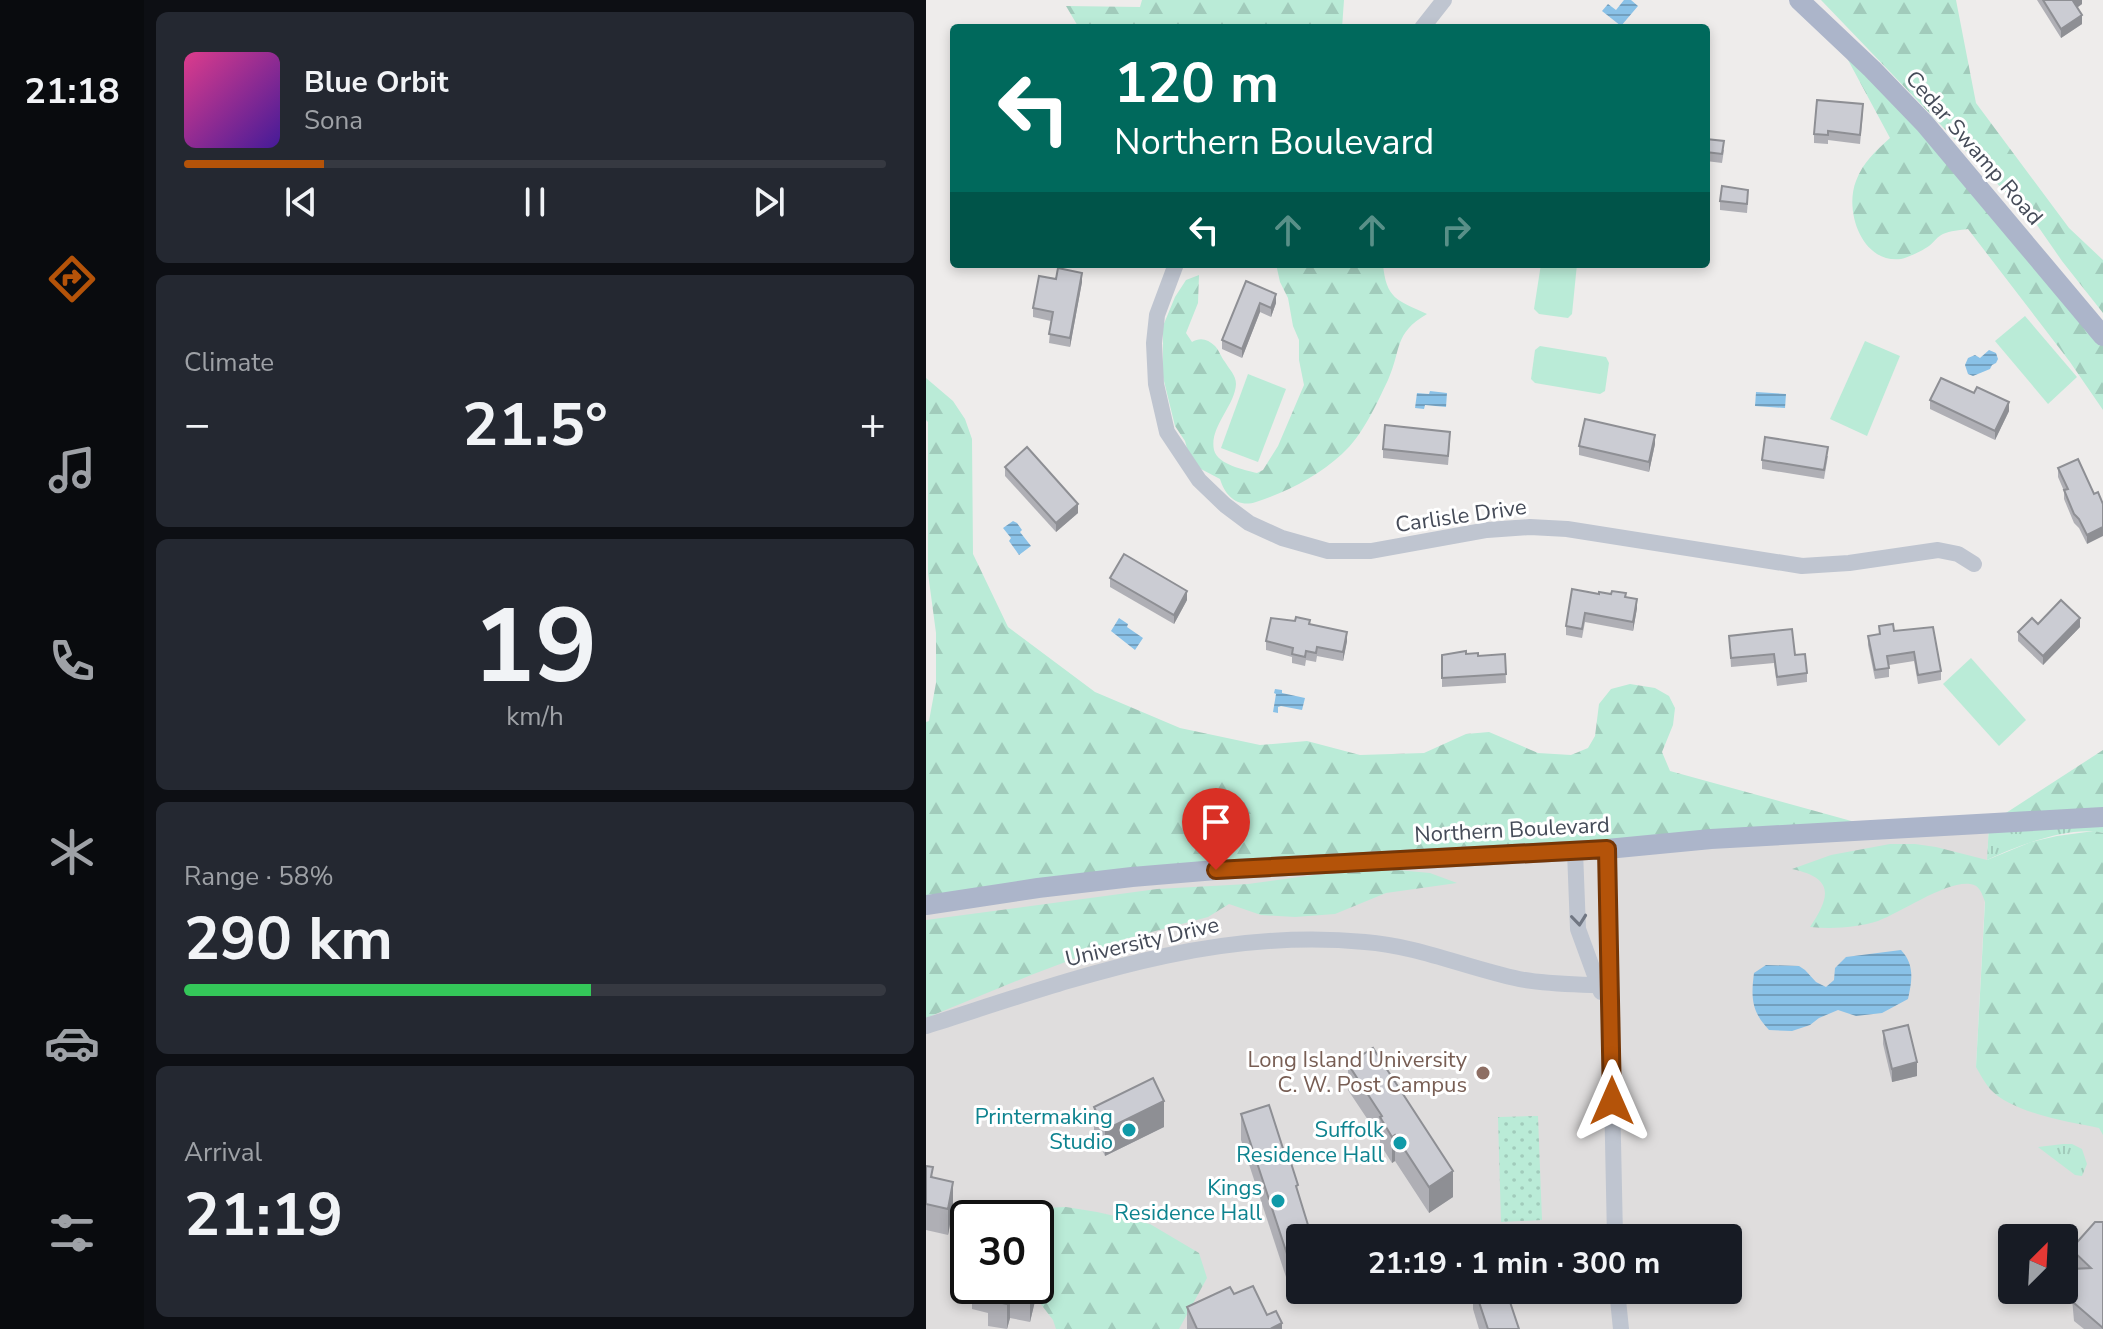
<!DOCTYPE html>
<html lang="en">
<head>
<meta charset="utf-8">
<style>
  body { margin:0; font-family:"Nunito Sans",sans-serif; background:#242831; color:#f1f3f6; height:100vh; display:flex; flex-direction:column; font-size:30px; white-space:nowrap }
  * { box-sizing:border-box; margin:0 }
  p { font-size:26px; color:#9ea1a6 }
  .icon { flex:none; width:44px; height:44px; fill:none; stroke:currentColor; stroke-width:2; stroke-linecap:round; stroke-linejoin:round }
  .map { position:relative; flex:1; overflow:hidden }
  .details { display:flex; flex-direction:column; gap:12px; padding:12px; background:#0d0f14; width:782px }
  .details>* { flex:none }
  .top-card { position:absolute; left:24px; top:24px; width:760px; height:244px; border-radius:8px; box-shadow:0 4px 12px #0003; background:#00695c; color:#fff; overflow:hidden }
  .needle { width:52px; rotate:24deg }
  .fabs { position:absolute; left:1072px; top:1224px; display:grid; gap:16px }
  .fabs a { display:grid; place-items:center; width:80px; height:80px; border-radius:8px; background:#171b24; box-shadow:0 4px 12px #0003; font-size:40px }
  .speed { position:absolute; left:24px; top:1200px; display:flex; gap:16px; font-size:40px; font-weight:700; text-align:center }
  .speed>* { display:grid; place-content:center; width:104px; height:104px; border-radius:50%; background:#171b24; box-shadow:0 4px 12px #0003; line-height:1 }
  .speed .limit { border:4px solid #111; border-radius:12px; background:#fff; color:#111 }
  .pin { position:absolute; display:grid; place-items:center; width:68px; height:68px; color:#fff; margin:-82px -34px; border-radius:50% 50% 50% 0; rotate:-45deg; box-shadow:0 0 8px #0007 }
  .pin .icon { rotate:45deg }
  .me { position:absolute; width:88px; margin:-44px; rotate:0deg; stroke-linejoin:round; filter:drop-shadow(0 0 6px #0008) }
  .turn { display:flex; align-items:center; gap:28px; height:168px; padding:0 32px; font-size:36px }
  .turn .icon { width:104px; height:104px; stroke-width:2.5 }
  .turn b { display:block; font-size:56px; line-height:68px }
  .lanes { display:flex; align-items:center; height:76px; padding:0 32px; background:#0003; justify-content:center; gap:40px; direction:ltr }
  .lanes .off { opacity:.35 }
  .big { font-size:60px; font-weight:700; line-height:1.1 }
  .details .card { flex:1; display:flex; flex-direction:column; justify-content:center; gap:12px; min-width:0; padding:0 28px; border-radius:12px; background:#242831 }
  .details .dial { align-items:center; gap:0 }
  .dial b { font-size:104px; line-height:1 }
  .song { display:flex; align-items:center; gap:24px }
  .cover { width:96px; height:96px; border-radius:12px; background:linear-gradient(135deg,hsl(330 70% 55%),hsl(260 70% 35%)) }
  .played { height:8px; border-radius:4px; background:linear-gradient(90deg,#b45309 20%,#363941 20%) }
  .keys { display:flex; justify-content:space-around; direction:ltr }
  .heat { display:flex; justify-content:space-between; align-items:center; font-size:44px; direction:ltr }
  .charge { height:12px; border-radius:6px; background:linear-gradient(90deg,#34c759 58%,#363941 0) }
  .trip { position:absolute; left:360px; top:1224px; width:456px; height:80px; border-radius:8px; background:#171b24; box-shadow:0 4px 12px #0003; font-weight:700; line-height:80px; text-align:center }
  main { display:flex; flex:1; min-height:0 }
  .menu { display:flex; flex-direction:column; width:144px; justify-content:space-around; align-items:center; background:#090b0e; color:#9ea1a6 }
  .menu .icon { width:56px; height:56px }
  .menu .selected { color:#b45309 }
  .menu b { font-size:36px; color:#f1f3f6 }
  .map>svg:first-child { display:block }
</style>
</head>
<body>
<main>
<nav class="menu">
<b>21:18</b>
<svg class="icon selected" aria-label="directions" viewBox="0 0 24 24"><path d="M12 3l9 9-9 9-9-9zM9 14v-3h6M13 9l2 2-2 2"/></svg>
<svg class="icon" aria-label="music" viewBox="0 0 24 24"><path d="M9 18V5l10-2v13"/><circle cx="6" cy="18" r="3"/><circle cx="16" cy="16" r="3"/></svg>
<svg class="icon" aria-label="phone" viewBox="0 0 24 24"><path d="M5 4h4l2 5-3 2q2 4 5 5l2-3 5 2v4C11 20 4 13 5 4z"/></svg>
<svg class="icon" aria-label="climate" viewBox="0 0 24 24"><path d="M12 3v18M4 7l16 10M4 17L20 7"/></svg>
<svg class="icon" aria-label="car" viewBox="0 0 24 24"><path d="M5 17H2v-5l4-1 3-4h7l3 4 3 1v5h-3M9 17h6M6 11h13"/><circle cx="7" cy="17" r="2"/><circle cx="17" cy="17" r="2"/></svg>
<svg class="icon" aria-label="filters" viewBox="0 0 24 24"><path d="M4 7h16M4 17h16"/><circle cx="9" cy="7" r="2"/><circle cx="15" cy="17" r="2"/></svg>
</nav>
<section class="details">
<div class="card">
<div class="song"><i class="cover"></i><div><b>Blue Orbit</b><p>Sona</p></div></div>
<div class="played"></div>
<div class="keys"><svg class="icon" aria-label="previous" viewBox="0 0 24 24"><path d="M18 5L8 12l10 7zM5 5v14"/></svg><svg class="icon" aria-label="pause" viewBox="0 0 24 24"><path d="M8 5v14M16 5v14"/></svg><svg class="icon" aria-label="next" viewBox="0 0 24 24"><path d="M6 5l10 7-10 7zM19 5v14"/></svg></div>
</div>
<div class="card"><p>Climate</p>
<div class="heat"><a>−</a><b class="big">21.5°</b><a>+</a></div>
</div>
<div class="card dial"><b>19</b><p>km/h</p></div>
<div class="card"><p>Range · 58%</p><b class="big">290 km</b><div class="charge"></div></div>
<div class="card"><p>Arrival</p><b class="big">21:19</b></div>
</section>
<div class="map">
<svg width="1177" height="1329" viewBox="0 0 1177 1329">
  <defs>
    <pattern id="grass-tufts" width="24" height="20" patternUnits="userSpaceOnUse" patternTransform="scale(2)"><rect width="24" height="20" fill="#baebd7"/><path d="M3 7l-1-3M5 7V3M7 7l1-3M15 17l-1-3M17 17v-4M19 17l1-3" fill="none" stroke="#a1cbbb"/></pattern>
    <pattern id="forest-firs" width="22" height="20" patternUnits="userSpaceOnUse" patternTransform="scale(2)"><rect width="22" height="20" fill="#baebd7"/><path d="M5 1l3.5 6h-7zM16 11l3.5 6h-7z" fill="#a1cbbb"/></pattern>
    <pattern id="park-dots" width="8" height="8" patternUnits="userSpaceOnUse" patternTransform="scale(2)"><rect width="8" height="8" fill="#baebd7"/><path d="M2 2h.1M6 6h.1" fill="none" stroke="#a1cbbb" stroke-width="1.8" stroke-linecap="round"/></pattern>
    <pattern id="water-rules" width="6" height="5" patternUnits="userSpaceOnUse" patternTransform="scale(2)"><rect width="6" height="5" fill="#89c1e7"/><path d="M0 2.5h6" fill="none" stroke="#729fbe"/></pattern>
  </defs>
  <rect width="100%" height="100%" fill="#eeeceb"/>
  <!-- education -->
  <path fill="#dfdddd" fill-rule="evenodd" d="M1063 824 1050 1067 1177 1078V1329H0V905L112 888ZM42 1218H110V1286H42ZM374 1238H802V1290H374ZM1086 1238H1138V1290H1086Z"/>
  <!-- grass -->
  <g fill="url(#grass-tufts)">
    <path d="M1177 817V833C1145 825 1090 846 1061 860L1063 824Z"/>
    <path d="M1137 1144H1146L1156 1149 1161 1164 1156 1176 1149 1175 1112 1147Z"/>
  </g>
  <!-- forest -->
  <g fill="url(#forest-firs)">
    <path d="M216 0H418L416 28H153L140 6 214 7Z"/>
    <path d="M895 0H1030L1050 103 1143 228 1177 260V313L1136 261 1111 225Z"/>
    <path d="M907 32 1177 336V410L1144 362 1042 229C1034 230 1024 231 1017 234 1012 236 1008 242 1003 246 996 251 983 257 975 259 936 264 918 211 930 181 937 162 950 151 964 138Z"/>
    <path d="M350 264H457C460 299 471 300 501 314 467 334 476 349 462 380 450 405 437 435 416 454 392 476 361 492 330 502 312 508 299 496 294 479L273 468 262 452 259 441 249 426 237 377V326L249 297 260 280 273 275 272 303 260 333 266 342C274 337 282 339 289 346 293 350 295 357 299 362 303 369 310 375 310 384 309 406 283 427 288 450 292 465 319 470 331 473L337 470 352 446 378 385 373 360V340L367 326 362 298 354 282Z"/>
    <path d="M0 378 27 401 39 419 46 439 47 554 82 627 169 692 254 728 334 745 381 741 434 755 498 753 540 734 563 732 612 753 645 755 662 748 669 736 673 704 685 689 704 684 729 688 743 696 749 708 747 725 736 752 744 771 958 830 290 870 0 905V722L3 721 10 683V633L2 573V422L0 420Z"/>
    <path d="M1177 750V817L1063 824Z"/>
    <path d="M1168 831 1177 833V1135L1173 1128C1143 1122 1086 1113 1064 1089 1059 1083 1054 1074 1050 1067L1059 902C1056 894 1054 885 1044 884 1020 881 976 912 952 921 929 928 907 929 884 927 905 896 908 878 866 869L905 855 964 844H989L1010 847 1061 860 1105 842 1131 836Z"/>
    <path d="M461 869 504 873 531 883 460 893 409 914 369 917 335 915 303 904 282 917 203 938 105 975 0 1018V920L231 889 322 884 388 875Z"/>
    <path d="M140 1207 171 1212 224 1224 273 1253 281 1278 253 1329H130L127 1320 101 1286H110V1218H94L96 1209Z"/>
  </g>
  <!-- park -->
  <path fill="url(#park-dots)" d="M612 1116 616 1220 575 1222 572 1117Z"/>
  <!-- pitch -->
  <g fill="#baebd7">
    <path d="M615 264H651L646 314 642 318 613 314 608 309Z"/>
    <path d="M1099 316 1151 377 1122 404 1069 341Z"/>
    <path d="M939 341 974 356 941 436 904 419Z"/>
    <path d="M614 346 680 357 683 363 679 391 674 394 609 383 605 379 609 350Z"/>
    <path d="M322 374 360 389 332 462 295 448Z"/>
    <path d="M1045 658 1100 720 1073 746 1017 684Z"/>
  </g>
  <!-- water -->
  <g fill="url(#water-rules)">
    <path d="M698 0H705L712 6 695 26 676 11 682 4 690 10Z"/>
    <path d="M1063 350 1070 353 1072 359 1070 363 1066 365 1064 369 1047 376 1042 374 1039 365 1042 358 1049 355 1054 358Z"/>
    <path d="M504 391 521 393 520 407 499 405 498 409 489 408 491 393 503 394Z"/>
    <path d="M830 392 860 394 859 408 829 406Z"/>
    <path d="M87 521 91 523 96 530 94 532 105 546 93 555 83 541 85 538 77 528Z"/>
    <path d="M193 618 202 624 201 627 217 638 209 650 185 631Z"/>
    <path d="M349 689 356 690V693L379 698 376 710 355 706 352 707V713L347 712 350 694 348 693Z"/>
    <path d="M975 950C989 965 986 981 982 999L956 1013 930 1016 912 1010 893 1018 884 1025 866 1031 843 1030C825 1011 825 997 828 973L840 965 873 966 879 970 890 982 900 987 908 980 909 968 920 957Z"/>
  </g>
  <g fill="none" stroke-linecap="round" stroke-linejoin="round">
    <!-- minor -->
    <g stroke="#bfc5d0" stroke-width="16">
      <path d="M496 28 518 0"/>
      <path d="M250 264 231 315 228 343 230 384 241 432 273 480 299 505 323 523 356 538 402 551H445L561 530 604 527 641 529 876 566 923 563 1012 550 1032 554 1048 564"/>
      <path d="M681 849 689 1238"/>
      <path d="M649 851 652 929 675 992"/>
      <path d="M0 1026C145 980 284 927 439 942 492 946 541 968 593 979 623 985 654 984 684 986"/>
      <path d="M691 1290 695 1329"/>
    </g>
    <!-- major -->
    <g stroke="#acb5ca" stroke-width="20">
      <path d="M873 0 946 69 999 124 1177 336"/>
      <path d="M0 905 112 888 206 877 290 870 681 849 785 839 1177 817"/>
    </g>
  </g>
  <!-- wall -->
  <g fill="#afafb5">
    <path d="M1111 0H1156V4L1151 8 1156 24 1135 38Z"/>
    <path d="M937 113 934 144 902 140V144L888 143V134Z"/>
    <path d="M780 139 798 150 796 163 780 161Z"/>
    <path d="M822 199 821 213 794 210V201Z"/>
    <path d="M130 279 156 282 144 347 123 343 125 321 107 317V308Z"/>
    <path d="M320 281 350 303 345 317 334 312 316 358 296 349V340Z"/>
    <path d="M1004 400 1083 411 1069 440 1004 409Z"/>
    <path d="M524 441 522 465 457 458V449Z"/>
    <path d="M729 444 723 472 653 455V446Z"/>
    <path d="M902 456 898 479 836 469V460Z"/>
    <path d="M79 467 152 513 130 532 79 476Z"/>
    <path d="M1132 468 1168 494 1161 544 1153 528 1148 523 1138 499V491L1132 477Z"/>
    <path d="M184 578 261 600 248 624 184 587Z"/>
    <path d="M673 594 700 597 711 608 707 631 659 622 656 638 640 635V626Z"/>
    <path d="M384 624 421 641 417 661 391 656 390 662 380 660 379 666 366 663V657L340 650V641Z"/>
    <path d="M1112 624 1154 627 1117 665 1092 641V632Z"/>
    <path d="M953 626 968 631 1015 671V680L992 684 988 661 963 665V677L949 679 942 645V636L953 634Z"/>
    <path d="M803 636 869 655 881 673V682L851 686 848 663 805 667Z"/>
    <path d="M540 654 552 656 579 654 580 683 516 687V655Z"/>
    <path d="M957 1031 991 1076 966 1082 957 1044Z"/>
    <path d="M422 1064 527 1197 503 1213 469 1161 466 1163 454 1144V1138L422 1090Z"/>
    <path d="M168 1107 238 1127 179 1156 168 1133Z"/>
    <path d="M315 1114 372 1195 374 1275 361 1280 315 1140Z"/>
    <path d="M0 1166 27 1208 22 1235 0 1230Z"/>
    <path d="M1177 1222V1329H1158L1148 1321 1145 1287V1269H1147L1145 1267V1249Z"/>
    <path d="M46 1286H109V1301L104 1322 84 1318 81 1329 62 1326V1313L46 1309Z"/>
    <path d="M547 1290H580L593 1329H553L547 1309Z"/>
    <path d="M308 1294 341 1315 356 1329H261V1307Z"/>
  </g>
  <!-- shaded-wall -->
  <g fill="#8e8f94">
    <path d="M1148 0H1156V4L1147 10V1Z"/>
    <path d="M1156 15V24L1135 38V29Z"/>
    <path d="M156 273V282L144 347V338Z"/>
    <path d="M350 294V303L345 317V308Z"/>
    <path d="M334 303V312L316 358V349Z"/>
    <path d="M1083 402V411L1069 440V431Z"/>
    <path d="M729 435V444L723 472V462Z"/>
    <path d="M152 504V513L130 532V523Z"/>
    <path d="M1177 527V536L1161 544V535Z"/>
    <path d="M261 591V600L248 624V615Z"/>
    <path d="M711 599V608L707 631V622Z"/>
    <path d="M1154 618V627L1117 665V656Z"/>
    <path d="M421 632V641L417 661V652Z"/>
    <path d="M991 1062V1076L966 1082V1069Z"/>
    <path d="M238 1101V1127L179 1156V1130Z"/>
    <path d="M469 1135V1161L466 1163V1137Z"/>
    <path d="M527 1171V1197L503 1213V1187Z"/>
    <path d="M27 1182V1208L22 1235V1209Z"/>
    <path d="M374 1249V1275L361 1280V1254Z"/>
    <path d="M106 1286H109V1301L104 1322V1296Z"/>
    <path d="M84 1292V1318L81 1329V1304Z"/>
    <path d="M356 1323V1329H346V1328Z"/>
  </g>
  <!-- building -->
  <g fill="#cbccd3" stroke="#8e8f94" stroke-width="2">
    <path d="M1117 0H1148L1147 1 1156 15 1135 29Z"/>
    <path d="M891 100 937 104 934 135 902 131V135L888 134Z"/>
    <path d="M780 139 798 141 796 154 780 152Z"/>
    <path d="M796 186 822 190 821 204 794 201Z"/>
    <path d="M132 268 156 273 144 338 123 334 127 312 107 308 113 276 130 279Z"/>
    <path d="M320 281 350 294 345 308 334 303 316 349 296 340Z"/>
    <path d="M1015 378 1048 393 1051 387 1083 402 1069 431 1004 400Z"/>
    <path d="M659 419 729 435 723 462 653 446Z"/>
    <path d="M459 425 524 432 522 456 457 449Z"/>
    <path d="M839 437 902 447 898 470 836 460Z"/>
    <path d="M101 447 152 504 130 523 79 467Z"/>
    <path d="M1152 459 1168 494 1172 492 1177 504V527L1161 535 1153 519 1148 514 1138 490 1142 489 1132 468Z"/>
    <path d="M198 554 261 591 248 615 184 578Z"/>
    <path d="M646 589 673 594V592L685 594 686 591 700 593 699 597 711 599 707 622 659 613 656 629 640 626Z"/>
    <path d="M1135 600 1154 618 1117 656 1092 632 1106 618 1112 624Z"/>
    <path d="M370 617 384 620 383 624 421 632 417 652 391 647 390 653 380 651 379 657 366 654 367 648 340 641 345 618 369 621Z"/>
    <path d="M967 624 968 631 1007 627 1015 671 992 675 988 652 961 656 963 668 949 670 942 636 954 634 953 626Z"/>
    <path d="M866 629 869 655 879 654 881 673 851 677 848 654 805 658 803 636Z"/>
    <path d="M540 651V654L552 653V656L579 654 580 674 516 678V655Z"/>
    <path d="M982 1025 991 1062 966 1069 957 1031Z"/>
    <path d="M447 1048 527 1171 503 1187 469 1135 466 1137 454 1117 456 1116 422 1064Z"/>
    <path d="M227 1078 238 1101 179 1130 168 1107Z"/>
    <path d="M343 1105 362 1164 365 1163 372 1185 370 1186 386 1238H374V1249L361 1254 315 1114Z"/>
    <path d="M0 1166 7 1167 5 1177 27 1182 22 1209 0 1204Z"/>
    <path d="M1169 1222H1177V1328L1148 1303 1145 1269 1165 1268 1145 1249Z"/>
    <path d="M58 1286H106L104 1296 84 1292 81 1304 62 1300 65 1287Z"/>
    <path d="M327 1286 341 1315 350 1311 356 1323 346 1328 347 1329H271L261 1307 304 1287 308 1294Z"/>
    <path d="M549 1290H580L593 1329H562Z"/>
  </g>
  <!-- one-way arrows -->
  <defs><path id="oneway-chevron" d="M-2-3.5L2.5 0L-2 3.5" fill="none" stroke-width="1.6" stroke-linecap="round" stroke-linejoin="round" transform="scale(2)"/></defs>
  <use stroke="#707682" href="#oneway-chevron" transform="translate(653 920) rotate(84)"/>
  <g fill="none" stroke-linecap="round" stroke-linejoin="round">
    <!-- route casing -->
    <g stroke="#753606" stroke-width="20">
      <path id="route" d="M290 870 681 849 686 1101"/>
    </g>
    <!-- route -->
    <use href="#route" stroke="#b45309" stroke-width="14"/>
  </g>
  <!-- markers -->
  <circle fill="#8d6e63" stroke="#fff" stroke-width="3" cx="557" cy="1073" r="8"/>
  <g fill="#0f9aa8" stroke="#fff" stroke-width="3">
    <circle cx="203" cy="1130" r="8"/>
    <circle cx="474" cy="1143" r="8"/>
    <circle cx="352" cy="1201" r="8"/>
  </g>
  <g text-anchor="middle" dominant-baseline="central" stroke-width="6" stroke-linejoin="round" paint-order="stroke">
    <!-- street labels -->
    <g font-size="22" fill="#454b58" stroke="#fff">
      <text transform="translate(1048 148) rotate(49)">Cedar Swamp Road</text>
      <text transform="translate(535 516) rotate(-8)">Carlisle Drive</text>
      <text transform="translate(586 830) rotate(-3)">Northern Boulevard</text>
      <text transform="translate(216 942) rotate(-13)">University Drive</text>
    </g>
    <!-- education labels -->
    <g font-size="22" fill="#785e54" stroke="#fff" text-anchor="end">
      <text x="541" y="1060">Long Island University<tspan x="541" dy="25">C. W. Post Campus</tspan></text>
    </g>
    <!-- culture labels -->
    <g font-size="22" fill="#0d838f" stroke="#fff" text-anchor="end">
      <text x="187" y="1117">Printermaking<tspan x="187" dy="25">Studio</tspan></text>
      <text x="458" y="1130">Suffolk<tspan x="458" dy="25">Residence Hall</tspan></text>
      <text x="336" y="1188">Kings<tspan x="336" dy="25">Residence Hall</tspan></text>
    </g>
  </g>
</svg>
<div class="fabs">
<a><svg class="needle" viewBox="-14 -14 28 28"><path d="M0-13l5 13h-10z" fill="#e53935"/><path d="M0 13l5-13h-10z" fill="#9ea1a6"/></svg></a>
</div>
<div class="speed"><div class="limit">30</div></div>
<div class="pin" style="left:290px;top:870px;background:#d93025"><svg class="icon" aria-label="arrive" viewBox="0 0 24 24"><path d="M6 21V4h12l-3 4 3 4H6"/></svg></div>
<svg class="me" style="left:686px;top:1101px" viewBox="-20 -20 40 40"><path d="M0-17L14 15 0 8-14 15z" fill="#b45309" stroke="#fff" stroke-width="4"/></svg>
<div class="trip">21:19 · 1 min · 300 m</div>
<div class="top-card">
<div class="turn"><svg class="icon" aria-label="left" viewBox="0 0 24 24"><path d="M17 20v-9H6M10 6l-5 5 5 5"/></svg><div><b>120 m</b>Northern Boulevard</div></div>
<div class="lanes"><svg class="icon" aria-label="left" viewBox="0 0 24 24"><path d="M17 20v-9H6M10 6l-5 5 5 5"/></svg><svg class="icon off" aria-label="ahead" viewBox="0 0 24 24"><path d="M12 20V5M6 11l6-6 6 6"/></svg><svg class="icon off" aria-label="ahead" viewBox="0 0 24 24"><path d="M12 20V5M6 11l6-6 6 6"/></svg><svg class="icon off" aria-label="right" viewBox="0 0 24 24"><path d="M7 20v-9h11M14 6l5 5-5 5"/></svg></div>
</div>
</div>
</main>
</body>
</html>
